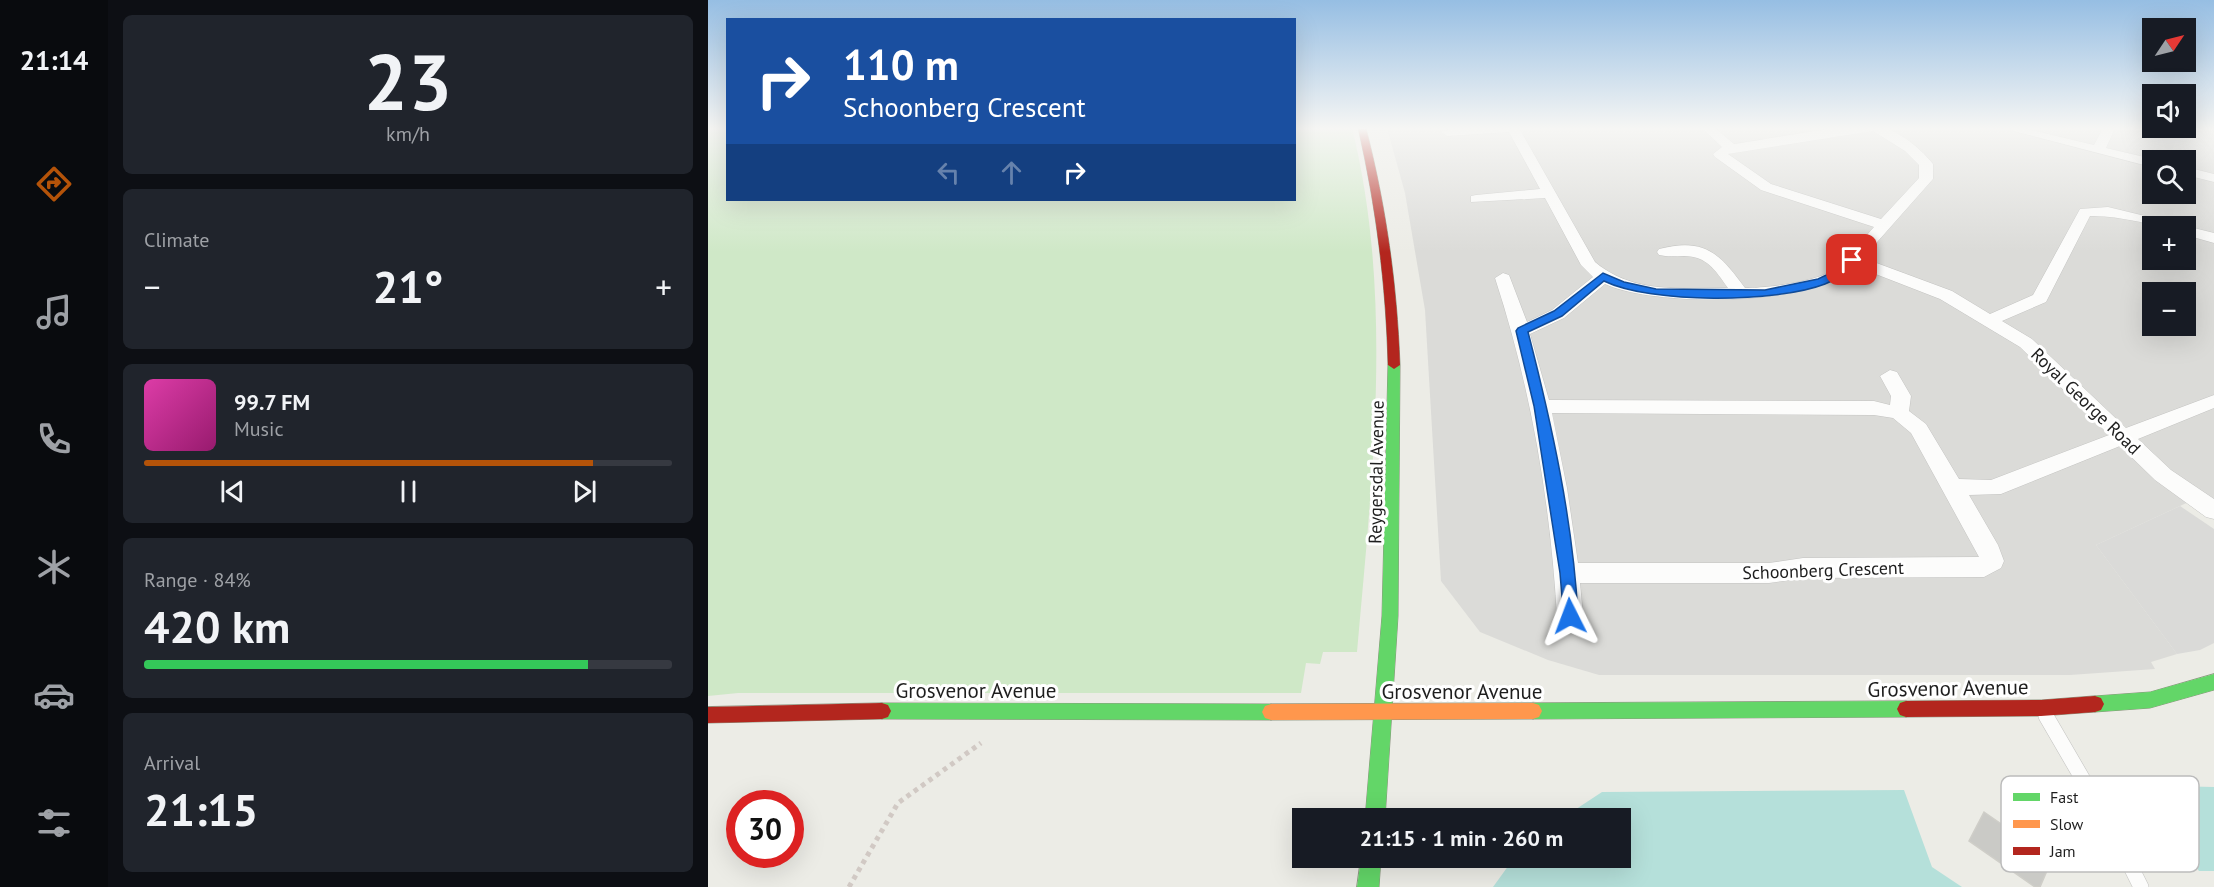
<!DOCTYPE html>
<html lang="en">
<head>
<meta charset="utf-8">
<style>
  body { margin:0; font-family:"PT Sans",sans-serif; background:#20242c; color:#f1f3f6; height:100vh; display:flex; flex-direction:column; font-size:22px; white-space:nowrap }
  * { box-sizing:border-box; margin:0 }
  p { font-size:20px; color:#9ea1a6 }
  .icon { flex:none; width:33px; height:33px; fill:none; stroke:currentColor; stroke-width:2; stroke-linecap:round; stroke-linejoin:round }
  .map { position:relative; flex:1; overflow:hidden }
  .details { display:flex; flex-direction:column; gap:15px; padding:15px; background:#0d0f14; width:600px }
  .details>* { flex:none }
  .top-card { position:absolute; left:18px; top:18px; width:570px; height:183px; border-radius:0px; box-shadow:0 6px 24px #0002; background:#1a4fa0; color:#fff; overflow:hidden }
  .needle { width:39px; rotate:55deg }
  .fabs { position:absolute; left:1434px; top:18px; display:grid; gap:12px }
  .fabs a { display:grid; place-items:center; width:54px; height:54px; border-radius:0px; background:#171b24; box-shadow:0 6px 24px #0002; font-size:30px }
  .speed { position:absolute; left:18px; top:790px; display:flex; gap:12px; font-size:30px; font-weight:700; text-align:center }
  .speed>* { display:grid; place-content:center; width:78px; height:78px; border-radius:50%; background:#171b24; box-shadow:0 6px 24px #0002; line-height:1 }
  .speed .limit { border:9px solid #d22; background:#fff; color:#111 }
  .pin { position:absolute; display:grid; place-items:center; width:51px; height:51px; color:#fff; margin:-26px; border-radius:12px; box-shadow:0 3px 9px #0006 }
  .me { position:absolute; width:66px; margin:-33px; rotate:357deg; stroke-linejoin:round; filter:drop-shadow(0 0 4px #0008) }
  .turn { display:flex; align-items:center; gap:21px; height:126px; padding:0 18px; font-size:27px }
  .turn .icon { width:78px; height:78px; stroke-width:2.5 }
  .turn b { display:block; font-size:42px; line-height:51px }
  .lanes { display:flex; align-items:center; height:57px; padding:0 18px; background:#0003; justify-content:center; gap:30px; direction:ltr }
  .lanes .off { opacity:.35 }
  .big { font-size:45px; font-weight:700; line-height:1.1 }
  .details .card { flex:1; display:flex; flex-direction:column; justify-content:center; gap:9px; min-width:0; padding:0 21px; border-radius:9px; background:#20242c }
  .details .dial { align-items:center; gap:0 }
  .dial b { font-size:78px; line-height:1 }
  .song { display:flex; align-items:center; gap:18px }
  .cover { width:72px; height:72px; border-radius:9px; background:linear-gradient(135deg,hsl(320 70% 55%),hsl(320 70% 35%)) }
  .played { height:6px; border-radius:3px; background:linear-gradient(90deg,#b45309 85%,#363941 85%) }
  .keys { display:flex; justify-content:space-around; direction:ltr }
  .heat { display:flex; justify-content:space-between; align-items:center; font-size:33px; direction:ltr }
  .charge { height:9px; border-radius:4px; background:linear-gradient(90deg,#34c759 84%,#363941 0) }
  .trip { position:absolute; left:584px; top:808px; width:339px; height:60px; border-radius:0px; background:#171b24; box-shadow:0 6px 24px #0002; font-weight:700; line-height:60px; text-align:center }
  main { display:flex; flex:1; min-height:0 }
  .menu { display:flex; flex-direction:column; width:108px; justify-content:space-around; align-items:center; background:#090b0e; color:#9ea1a6 }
  .menu .icon { width:42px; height:42px }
  .menu .selected { color:#b45309 }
  .menu b { font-size:27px; color:#f1f3f6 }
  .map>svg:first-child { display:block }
</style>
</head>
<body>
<main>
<nav class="menu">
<b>21:14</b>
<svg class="icon selected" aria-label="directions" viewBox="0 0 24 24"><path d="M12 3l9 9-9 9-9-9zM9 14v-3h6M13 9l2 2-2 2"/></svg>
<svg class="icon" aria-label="music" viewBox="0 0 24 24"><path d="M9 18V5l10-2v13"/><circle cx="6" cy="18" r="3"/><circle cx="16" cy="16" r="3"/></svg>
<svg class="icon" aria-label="phone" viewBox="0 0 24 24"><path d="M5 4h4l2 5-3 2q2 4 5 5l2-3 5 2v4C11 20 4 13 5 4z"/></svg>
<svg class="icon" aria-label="climate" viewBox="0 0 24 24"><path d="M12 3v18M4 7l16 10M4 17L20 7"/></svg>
<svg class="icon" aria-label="car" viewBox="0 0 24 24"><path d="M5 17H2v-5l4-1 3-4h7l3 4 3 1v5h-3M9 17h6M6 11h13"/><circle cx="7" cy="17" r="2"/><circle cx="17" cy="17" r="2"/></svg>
<svg class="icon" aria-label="filters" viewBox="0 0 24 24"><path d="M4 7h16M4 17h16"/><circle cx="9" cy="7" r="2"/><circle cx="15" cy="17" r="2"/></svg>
</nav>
<section class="details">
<div class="card dial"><b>23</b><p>km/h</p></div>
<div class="card"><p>Climate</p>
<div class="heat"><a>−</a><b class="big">21°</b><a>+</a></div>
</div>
<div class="card">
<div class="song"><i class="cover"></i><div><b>99.7 FM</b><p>Music</p></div></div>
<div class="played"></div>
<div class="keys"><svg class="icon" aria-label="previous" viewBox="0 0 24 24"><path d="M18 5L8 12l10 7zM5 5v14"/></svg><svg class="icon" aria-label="pause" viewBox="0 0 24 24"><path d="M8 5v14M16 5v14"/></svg><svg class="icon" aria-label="next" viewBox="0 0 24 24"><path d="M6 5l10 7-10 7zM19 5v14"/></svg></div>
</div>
<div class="card"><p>Range · 84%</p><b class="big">420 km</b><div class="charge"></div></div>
<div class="card"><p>Arrival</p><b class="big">21:15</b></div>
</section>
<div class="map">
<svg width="1506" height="887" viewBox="0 0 1506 887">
  <rect width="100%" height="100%" fill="#ecece6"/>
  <!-- residential -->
  <path fill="#dbdbd8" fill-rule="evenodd" d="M679 128H1506V512L1487 499 1388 545 1469 654 1443 662 1447 669 1362 675H891L840 660 772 632 733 581 717 310 697 193ZM1444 160H1478V194H1444ZM1444 226H1478V260H1444ZM1444 292H1478V326H1444Z"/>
  <!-- religious -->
  <path fill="#dadad8" d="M1472 506 1506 529V643L1492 650 1469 654 1388 545Z"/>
  <!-- grass -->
  <path fill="#cfe8c7" d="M0 128H19L20 200H586L587 128H644C686 296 664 481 649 652H615L612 664 598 663 593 693H30L0 696Z"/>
  <!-- pitch -->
  <g fill="#b5e0da">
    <path d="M1463 786 1506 787V871H1491L1464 832Z"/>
    <path d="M1196 790 1224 867 1254 887H785L806 858H912V819H853L894 792Z"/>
  </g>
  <!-- building -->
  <path fill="#cacac6" stroke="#cfcec8" stroke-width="1.5" d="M1276 812 1344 859 1332 887H1327L1261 841Z"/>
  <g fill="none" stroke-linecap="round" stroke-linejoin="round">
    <!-- lane casing -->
    <g stroke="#c3c3c1" stroke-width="16">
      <path id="lane" d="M1338 716 1406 833 1433 887"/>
    </g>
    <!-- street casing -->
    <g stroke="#c3c3c1" stroke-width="1">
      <g id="street">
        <path d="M748 128H811L887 262C925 294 973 288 1020 288 1007 270 999 256 976 256 967 256 960 257 951 255L949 252 951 249C997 237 1012 254 1037 288 1059 288 1111 282 1128 268 1142 256 1154 240 1166 227L1053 190 1007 157 1005 154 1014 147 994 128H1007L1026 144C1057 140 1153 120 1177 128 1195 134 1214 150 1225 164V179L1155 258 1244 291 1282 314 1325 295 1372 209 1400 207 1466 223 1468 226C1439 226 1412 215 1382 216L1338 302 1294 321 1324 339 1418 428 1506 395V408L1430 439 1463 470 1506 499V519L1498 517 1447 480 1412 446 1293 494 1261 495 1290 545 1296 561 1293 568 1276 577 1095 578 1061 583H872L875 616 871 624 862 627 853 624 849 616C842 500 823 388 787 278L795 273 801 275 819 322 844 310 885 277 873 265 837 198 763 202V196L768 195 832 189 801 132 739 136 733 132ZM1165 131 1197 151 1211 165V178L1173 219 1063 184 1020 154ZM1147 266 1232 299 1312 347 1401 435 1283 480 1251 479 1218 424 1201 411 1203 396 1189 372 1182 370 1172 376 1183 396 1182 405 1166 401 841 400 822 334 856 318 897 284C945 307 1110 307 1147 266ZM844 413 1166 415 1185 418 1203 433 1271 557 1095 558 1061 563H870L859 488Z"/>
        <path d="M1294 128H1314L1386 145 1395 128H1407L1398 148 1449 160H1444V167Z"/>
        <path d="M1478 167 1506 174V182L1478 175Z"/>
        <path d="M1478 226 1506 233V243L1478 235Z"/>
      </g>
    </g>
    <!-- fast casing -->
    <g stroke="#8d9580" stroke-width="1">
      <g id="fast">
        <path d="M686 361 692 365 690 616 677 819H657L674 616 680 365Z"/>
        <path d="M1506 674V690L1442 708 1387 712 1381 710 1378 704 1381 698 1387 696 1442 692Z"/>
        <path d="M1198 701 1204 703 1207 709 1204 715 1198 717 825 719 819 717 816 711 819 705 825 703Z"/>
        <path d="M174 703 563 704 569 706 572 712 569 718 563 720 174 719 168 717 165 711 168 705Z"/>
        <path d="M653 858H673L671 887H649Z"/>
      </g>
    </g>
    <!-- slow casing -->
    <g stroke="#8d9580" stroke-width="1">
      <path id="slow" d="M825 703 831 705 834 711 831 717 825 719 563 720 557 718 554 712 557 706 563 704Z"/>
    </g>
    <!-- jam casing -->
    <g stroke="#8d9580" stroke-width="1">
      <g id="jam">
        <path d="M650 128H658C678 206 689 284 692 365L686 369 680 365C678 285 668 206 650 128Z"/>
        <path d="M1387 696 1393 698 1396 704 1393 710 1387 712 1333 716 1198 717 1192 715 1189 709 1192 703 1198 701 1333 700Z"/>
        <path d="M174 703 180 705 183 711 180 717 174 719 0 723V707Z"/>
      </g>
    </g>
    <!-- path -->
    <path stroke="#d1c9c4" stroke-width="5" stroke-dasharray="4.5 4.5" stroke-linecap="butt" d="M141 887 190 803 273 743"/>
    <!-- lane -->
    <use href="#lane" stroke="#fcfcfb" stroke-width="15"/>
    <!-- street -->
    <use href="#street" fill="#fcfcfb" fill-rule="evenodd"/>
    <!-- fast -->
    <use href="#fast" fill="#63d668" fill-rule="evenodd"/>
    <!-- slow -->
    <use href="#slow" fill="#ff974d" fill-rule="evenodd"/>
    <!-- jam -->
    <use href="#jam" fill="#b3261e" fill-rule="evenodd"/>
  </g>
  <!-- sky -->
  <linearGradient id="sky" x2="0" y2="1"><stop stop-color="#96bee3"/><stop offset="0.51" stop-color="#f6f6f4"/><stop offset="1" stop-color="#f6f6f4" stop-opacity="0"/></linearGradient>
  <rect width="1506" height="252" fill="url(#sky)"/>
  <!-- route -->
  <path fill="#1a73e8" stroke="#114b97" stroke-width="1.5" d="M1140 257 1149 260C1140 271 1131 279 1117 284 1068 303 943 304 896 281L854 316 820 332C844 425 865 521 870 616L868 621H856L852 573 826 406 808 331 810 328 846 311 895 273 916 282 948 289 1057 290 1110 279 1129 270Z"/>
  <g text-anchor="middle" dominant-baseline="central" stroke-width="6" stroke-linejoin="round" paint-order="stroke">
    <!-- street labels -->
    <g font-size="18" fill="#1e1e1e" stroke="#fff">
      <text transform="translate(1378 401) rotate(44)">Royal George Road</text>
      <text transform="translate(668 472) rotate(-89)">Reygersdal Avenue</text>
      <text transform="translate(1115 570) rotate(-2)">Schoonberg Crescent</text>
    </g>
    <!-- near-street labels -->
    <g font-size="21" fill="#1e1e1e" stroke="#fff">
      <text transform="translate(1240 688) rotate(-1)">Grosvenor Avenue</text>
      <text x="268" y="690">Grosvenor Avenue</text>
      <text x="754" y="691">Grosvenor Avenue</text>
    </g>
  </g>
  <!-- legend -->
  <rect x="1293" y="776" width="198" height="96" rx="9" fill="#fff" stroke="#bcbcbc" stroke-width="1.5"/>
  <rect x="1305" y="793" width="27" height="8" fill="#63d668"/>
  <rect x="1305" y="820" width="27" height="8" fill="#ff974d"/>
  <rect x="1305" y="847" width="27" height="8" fill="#b3261e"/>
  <g font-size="16" fill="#1e1e1e">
    <text x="1342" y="803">Fast</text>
    <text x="1342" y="830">Slow</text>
    <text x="1342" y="857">Jam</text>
  </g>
</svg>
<div class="fabs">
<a><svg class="needle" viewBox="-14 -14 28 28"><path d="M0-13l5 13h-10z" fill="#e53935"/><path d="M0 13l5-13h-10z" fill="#9ea1a6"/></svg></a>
<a><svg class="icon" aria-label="sound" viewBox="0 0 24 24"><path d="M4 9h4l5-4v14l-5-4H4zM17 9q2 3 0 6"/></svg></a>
<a><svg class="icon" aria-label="search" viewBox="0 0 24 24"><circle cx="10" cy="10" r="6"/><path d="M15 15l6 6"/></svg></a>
<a>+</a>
<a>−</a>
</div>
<div class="speed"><div class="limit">30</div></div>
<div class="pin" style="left:1144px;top:260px;background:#d93025"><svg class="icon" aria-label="arrive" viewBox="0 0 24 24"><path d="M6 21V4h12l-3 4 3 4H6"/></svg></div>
<svg class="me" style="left:862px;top:616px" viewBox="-20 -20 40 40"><path d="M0-17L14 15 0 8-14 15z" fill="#1a73e8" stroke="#fff" stroke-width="4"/></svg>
<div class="trip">21:15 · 1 min · 260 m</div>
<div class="top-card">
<div class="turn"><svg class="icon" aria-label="right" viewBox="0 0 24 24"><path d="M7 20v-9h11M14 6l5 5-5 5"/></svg><div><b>110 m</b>Schoonberg Crescent</div></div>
<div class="lanes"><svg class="icon off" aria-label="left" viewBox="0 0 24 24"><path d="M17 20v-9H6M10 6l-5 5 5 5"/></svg><svg class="icon off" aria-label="ahead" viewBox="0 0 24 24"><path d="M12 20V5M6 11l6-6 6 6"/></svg><svg class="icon" aria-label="right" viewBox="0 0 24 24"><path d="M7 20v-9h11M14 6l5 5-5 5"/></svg></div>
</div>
</div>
</main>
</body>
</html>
